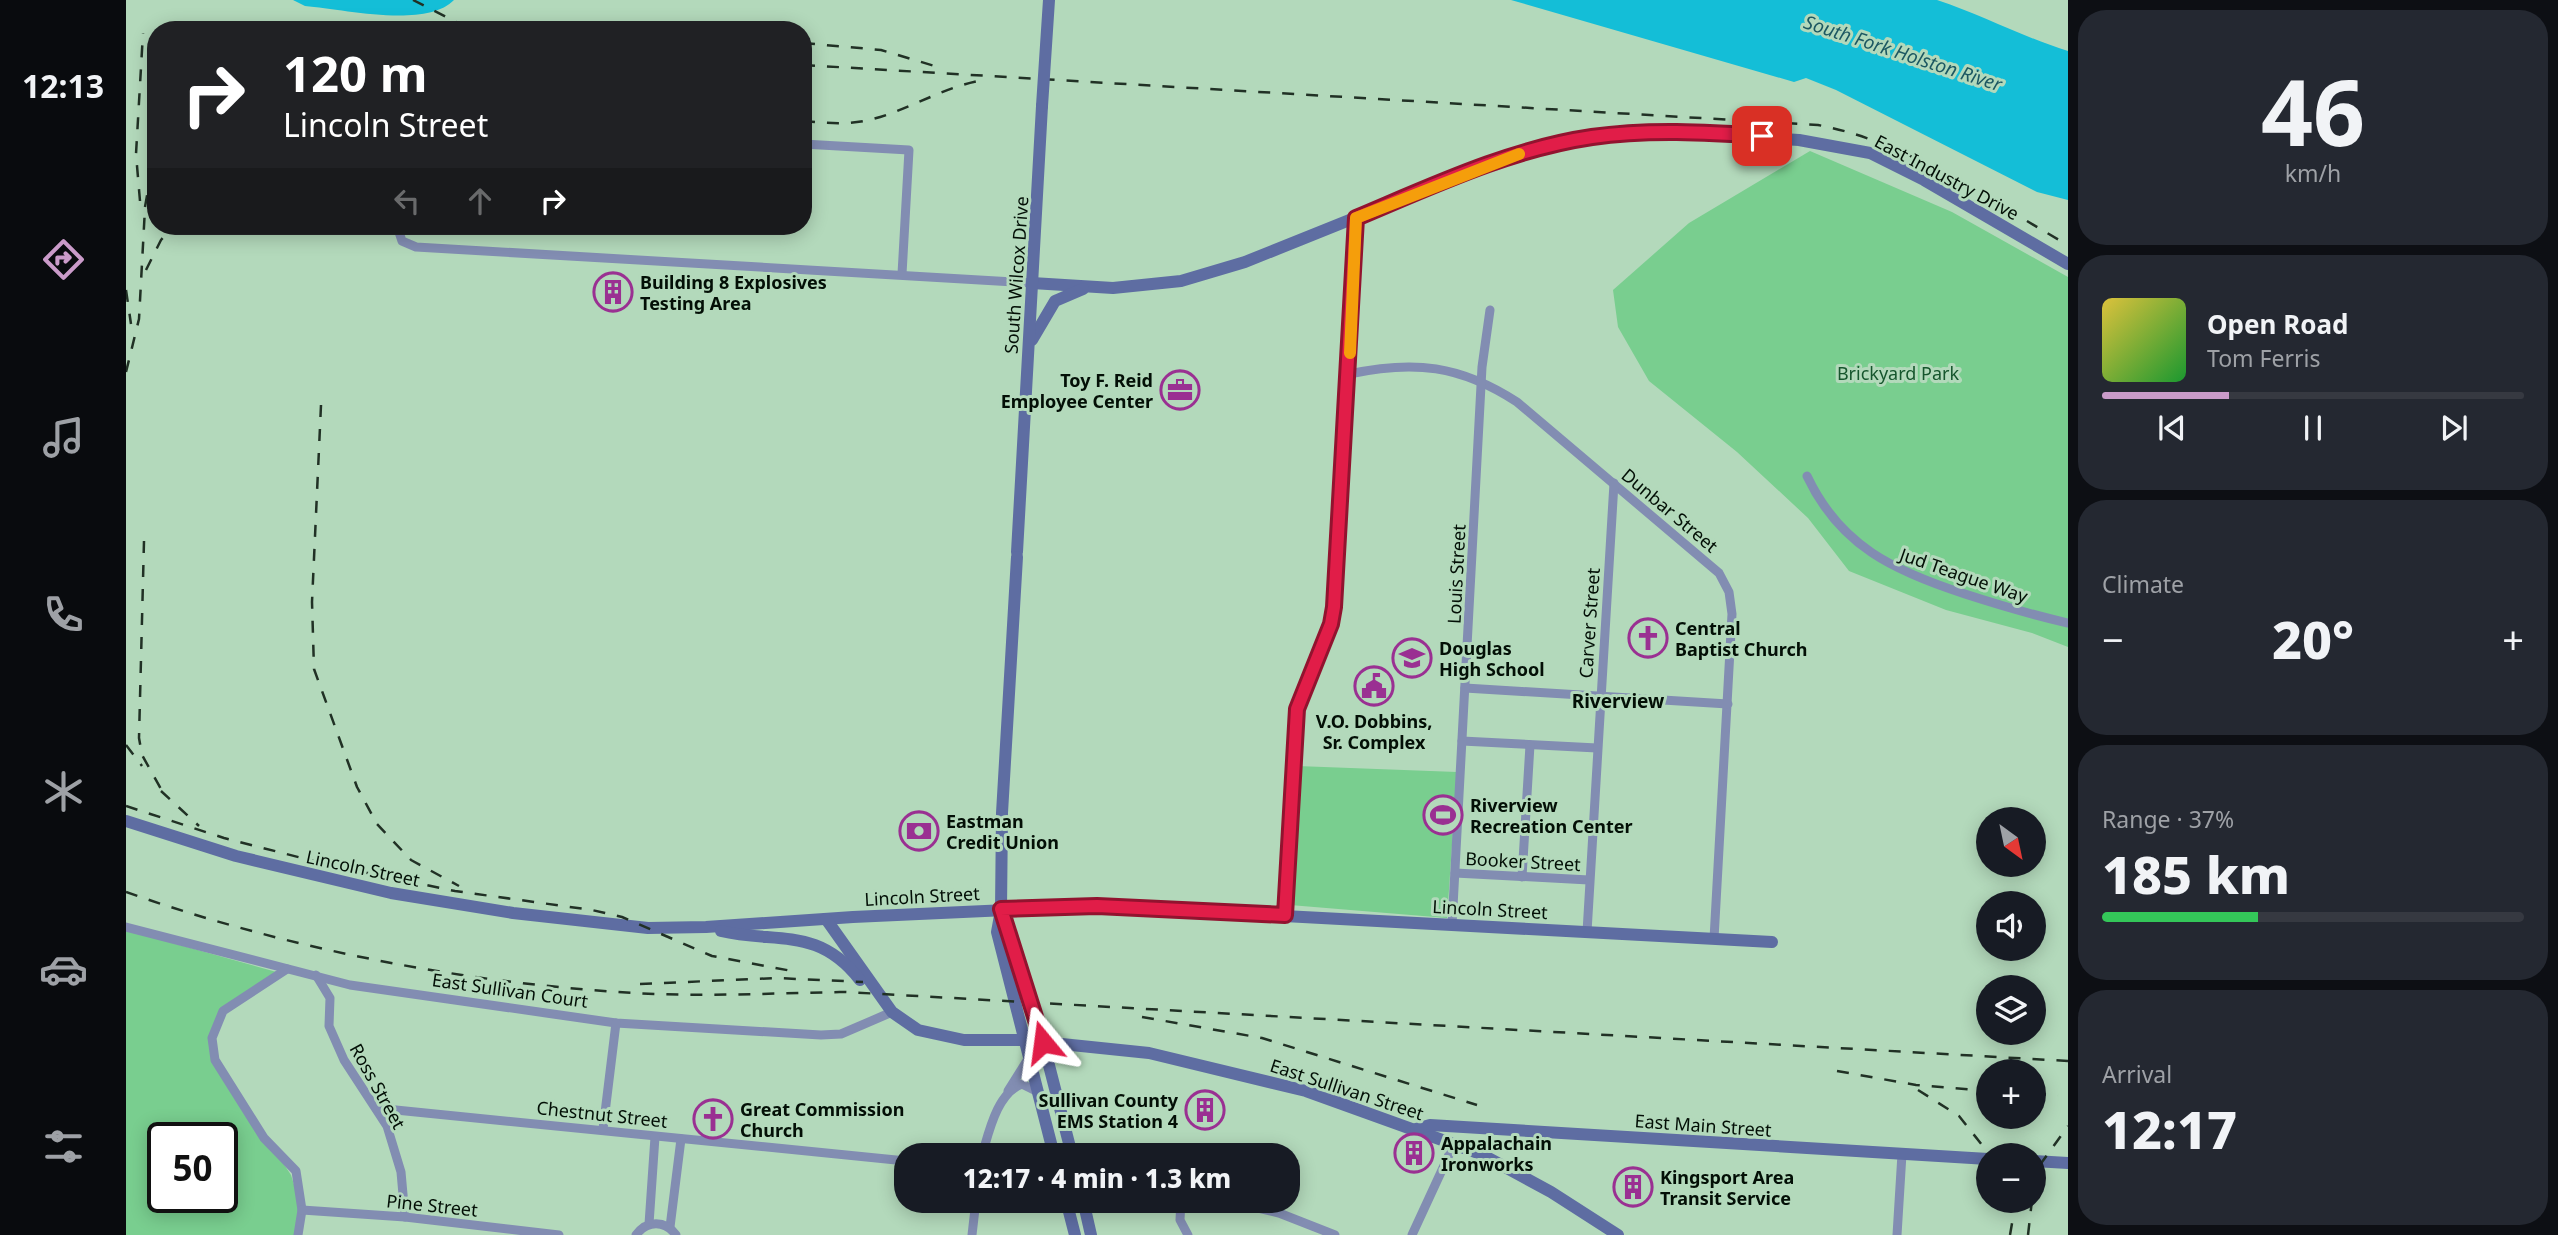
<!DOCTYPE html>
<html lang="en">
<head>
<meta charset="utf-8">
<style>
  body { margin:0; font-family:"Noto Sans",sans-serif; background:#242831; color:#f1f3f6; height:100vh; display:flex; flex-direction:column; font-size:26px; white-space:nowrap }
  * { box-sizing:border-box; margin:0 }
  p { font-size:23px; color:#9ea1a6 }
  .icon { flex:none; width:38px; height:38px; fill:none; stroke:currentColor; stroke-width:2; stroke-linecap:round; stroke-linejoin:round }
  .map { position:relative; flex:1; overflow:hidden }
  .side { display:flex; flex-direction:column; gap:10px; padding:10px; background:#0d0f14; width:490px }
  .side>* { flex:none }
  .hud { position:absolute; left:21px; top:21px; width:665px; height:214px; border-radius:28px; box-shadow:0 4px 18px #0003; background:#202124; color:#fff; overflow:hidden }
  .needle { width:46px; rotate:147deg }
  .tools { position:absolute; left:1850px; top:807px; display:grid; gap:14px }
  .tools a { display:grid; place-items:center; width:70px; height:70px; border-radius:50%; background:#171b24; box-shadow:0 4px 18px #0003; font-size:35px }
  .speed { position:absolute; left:21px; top:1122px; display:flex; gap:14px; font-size:35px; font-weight:700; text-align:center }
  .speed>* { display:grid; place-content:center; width:91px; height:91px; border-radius:50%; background:#171b24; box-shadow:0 4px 18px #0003; line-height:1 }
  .speed .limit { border:4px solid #111; border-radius:10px; background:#fff; color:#111 }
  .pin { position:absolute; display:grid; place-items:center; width:60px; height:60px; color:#fff; margin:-30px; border-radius:14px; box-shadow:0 4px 10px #0006 }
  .me { position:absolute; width:77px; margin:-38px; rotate:344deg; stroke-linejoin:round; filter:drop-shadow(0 0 5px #0008) }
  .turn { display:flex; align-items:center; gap:24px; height:147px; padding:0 21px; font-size:32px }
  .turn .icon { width:91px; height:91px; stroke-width:2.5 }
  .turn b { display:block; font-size:49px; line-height:60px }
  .lanes { display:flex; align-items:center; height:66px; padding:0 21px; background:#0003; justify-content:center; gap:35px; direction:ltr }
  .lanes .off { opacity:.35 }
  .big { font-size:52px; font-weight:800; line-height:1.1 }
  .side .widget { flex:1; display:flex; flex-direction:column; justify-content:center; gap:10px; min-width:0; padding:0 24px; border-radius:28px; background:#242831 }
  .side .dial { align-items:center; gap:0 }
  .dial b { font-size:91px; line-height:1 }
  .song { display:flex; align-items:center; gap:21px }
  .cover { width:84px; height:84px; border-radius:10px; background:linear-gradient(135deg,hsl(50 70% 55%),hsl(130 70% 35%)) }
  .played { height:7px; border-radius:4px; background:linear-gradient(90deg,#ca9bc9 30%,#363941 30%) }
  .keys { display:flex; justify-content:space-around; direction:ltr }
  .heat { display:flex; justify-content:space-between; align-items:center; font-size:38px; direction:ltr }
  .charge { height:10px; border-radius:5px; background:linear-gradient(90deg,#34c759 37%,#363941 0) }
  .trip { position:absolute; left:768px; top:1143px; width:406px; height:70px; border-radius:28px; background:#171b24; box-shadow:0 4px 18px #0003; font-weight:800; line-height:70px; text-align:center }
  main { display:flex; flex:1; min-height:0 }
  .dock { display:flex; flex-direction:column; width:126px; justify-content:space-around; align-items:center; background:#090b0e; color:#9ea1a6 }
  .dock .icon { width:49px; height:49px }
  .dock .selected { color:#ca9bc9 }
  .dock b { font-size:32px; color:#f1f3f6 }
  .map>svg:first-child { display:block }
</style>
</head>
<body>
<main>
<nav class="dock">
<b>12:13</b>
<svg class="icon selected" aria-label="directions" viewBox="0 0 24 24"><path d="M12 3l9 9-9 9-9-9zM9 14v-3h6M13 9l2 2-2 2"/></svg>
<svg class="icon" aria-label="music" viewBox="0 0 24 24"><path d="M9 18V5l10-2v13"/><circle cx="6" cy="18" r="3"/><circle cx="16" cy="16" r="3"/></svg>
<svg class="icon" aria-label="phone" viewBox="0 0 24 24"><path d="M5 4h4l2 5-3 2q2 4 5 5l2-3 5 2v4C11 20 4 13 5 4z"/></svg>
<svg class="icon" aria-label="climate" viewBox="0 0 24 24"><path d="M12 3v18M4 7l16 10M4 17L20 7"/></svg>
<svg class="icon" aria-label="car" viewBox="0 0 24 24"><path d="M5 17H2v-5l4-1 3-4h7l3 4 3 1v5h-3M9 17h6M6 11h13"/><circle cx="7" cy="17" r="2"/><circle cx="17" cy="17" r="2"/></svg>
<svg class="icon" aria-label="filters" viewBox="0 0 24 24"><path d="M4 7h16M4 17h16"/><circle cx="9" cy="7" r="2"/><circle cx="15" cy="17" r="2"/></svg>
</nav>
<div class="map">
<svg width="1942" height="1235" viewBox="0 0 1942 1235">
  <rect width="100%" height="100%" fill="#b3d9bb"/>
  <!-- green -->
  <g fill="#79ce8f" fill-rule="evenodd">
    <path d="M1684 151 1826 212 1942 277V647L1906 633 1820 610 1723 571 1682 518 1611 452 1523 381 1492 327 1487 290 1563 223Z"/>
    <path d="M1171 766 1331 772 1321 918 1164 905Z"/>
    <path d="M0 930 154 973C116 999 80 1008 89 1060L165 1175 176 1210 172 1235H0ZM37 1138H96V1197H37Z"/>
  </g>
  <!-- water -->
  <g fill="#14bed7">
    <path d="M167 0H328C300 29 217 9 179 6Z"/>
    <path d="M1385 0H1811C1856 15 1897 37 1942 51V200L1911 192 1710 90 1680 78 1668 82Z"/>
  </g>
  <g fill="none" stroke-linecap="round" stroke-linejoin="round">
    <!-- street -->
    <g stroke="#828db2" stroke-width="9">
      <path d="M677 144 783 150 776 274"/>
      <path d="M271 226 276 241 290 247 906 283"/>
      <path d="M1223 374C1288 360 1334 365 1391 402L1593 573 1603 592 1606 614 1588 939"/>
      <path d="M1681 476C1714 546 1768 571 1839 594 1873 605 1907 615 1942 623"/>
      <path d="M1339 688 1602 704"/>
      <path d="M1336 741 1471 748"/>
      <path d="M1329 873 1463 880"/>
      <path d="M1396 877 1404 745"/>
      <path d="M1159 915 1171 709 1205 624 1208 607 1230 218"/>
      <path d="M1326 925 1356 367 1364 310"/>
      <path d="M0 927 224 985 490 1023 695 1035 715 1034 766 1012"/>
      <path d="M1461 932 1488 483"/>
      <path d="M161 969 97 1011 86 1038 89 1060 138 1138 170 1171 176 1210 172 1235"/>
      <path d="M190 975 204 998 203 1026 218 1060 261 1126 275 1172 279 1217"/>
      <path d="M882 1091 902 1059"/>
      <path d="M250 1108 780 1161"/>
      <path d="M477 1129 490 1023"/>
      <path d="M856 1155C863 1132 871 1093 896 1084L910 1091"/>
      <path d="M1055 1200 1054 1220 1062 1235"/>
      <path d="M1098 1200 1153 1213 1209 1235"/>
      <path d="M176 1210 279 1217 433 1235"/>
      <path d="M523 1224 529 1137"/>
      <path d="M544 1227 555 1139"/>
      <path d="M510 1235C521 1220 539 1220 550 1235"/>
      <path d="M846 1235 850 1200"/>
      <path d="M1286 1235 1328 1144"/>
      <path d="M1771 1235 1776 1154"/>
    </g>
    <!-- secondary -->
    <g stroke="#5e6da2" stroke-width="12">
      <path d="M906 283 987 288 1055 281 1119 262 1323 180 1408 149 1465 137 1526 132 1673 140 1744 153 1798 180 1942 264"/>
      <path d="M906 340 929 301 957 289"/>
      <path d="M891 552 916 106"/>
      <path d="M891 557 876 813 875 909 917 1042 946 1155"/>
      <path d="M0 821 110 856 265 893 387 913 522 928 580 927 727 917 971 906 1646 942"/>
      <path d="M875 910 871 932 928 1155"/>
      <path d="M700 919 766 1012 792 1030 838 1040H897L1023 1053 1180 1091 1355 1154 1425 1192 1492 1235"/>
      <path d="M595 931C651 944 692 926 734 980"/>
      <path d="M1290 1129 1304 1125 1862 1159"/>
      <path d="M1908 1161 1942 1163"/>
      <path d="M940 1200 949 1235"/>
      <path d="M957 1200 965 1235"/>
    </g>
    <!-- rail -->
    <g stroke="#213125" stroke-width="2.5" stroke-dasharray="12 12" stroke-linecap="butt">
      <path d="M287 0 346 30"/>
      <path d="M341 30 373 26 450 30"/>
      <path d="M677 43 755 50 812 67"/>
      <path d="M677 65 1692 125C1783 142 1862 200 1942 245"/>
      <path d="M677 121C699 123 721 125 743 120 781 111 813 89 852 81"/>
      <path d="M14 201 10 154 17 33"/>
      <path d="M19 207 30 145"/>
      <path d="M20 270 35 240 47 226"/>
      <path d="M0 290 5 324"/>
      <path d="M0 372 13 319 19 208 30 207"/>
      <path d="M195 405 186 602 188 669 231 787 251 824 285 860 333 886"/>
      <path d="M18 541 13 738 16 755 40 798"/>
      <path d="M0 745 16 766"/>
      <path d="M35 791 73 826"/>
      <path d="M0 806 98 838 207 866 329 891 466 910 496 917 586 956 666 971"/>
      <path d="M0 892C162 949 337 983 508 993 578 997 649 993 720 992L1942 1061"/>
      <path d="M514 984 651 978 737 982"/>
      <path d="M1016 1017 1136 1038 1351 1105"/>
      <path d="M1711 1071 1790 1085 1862 1091"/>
      <path d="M1792 1090 1833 1116 1864 1155"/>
      <path d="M1908 1094 1932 1095"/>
      <path d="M1908 1189 1916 1162 1942 1126"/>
      <path d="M1884 1235 1890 1200"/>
      <path d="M1902 1235 1906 1200"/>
    </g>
    <!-- secondary-bridge -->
    <path stroke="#5e6da2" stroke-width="12" d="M916 106 923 0"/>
  </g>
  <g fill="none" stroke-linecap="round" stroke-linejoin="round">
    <!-- route casing -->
    <g stroke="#92132f" stroke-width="18">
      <path id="route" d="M917 1042 875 909 971 906 1159 915 1171 709 1205 624 1208 607 1230 218C1306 186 1384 149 1466 137 1521 129 1580 132 1636 136"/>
    </g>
    <!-- route -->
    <use href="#route" stroke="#e11d48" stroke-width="12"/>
    <!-- slow -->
    <path stroke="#f59e0b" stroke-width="12" d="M1224 353 1230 218 1393 154"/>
  </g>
  <!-- icons -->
  <defs>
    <g id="building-ring" transform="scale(2.0125)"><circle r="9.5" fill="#b3d9bb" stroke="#9a3092" stroke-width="1.5"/><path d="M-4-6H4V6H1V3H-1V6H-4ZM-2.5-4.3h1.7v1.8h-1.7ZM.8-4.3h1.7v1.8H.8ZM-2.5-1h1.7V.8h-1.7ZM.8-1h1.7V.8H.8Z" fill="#9a3092"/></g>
    <g id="office-ring" transform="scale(2.0125)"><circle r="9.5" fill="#b3d9bb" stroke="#9a3092" stroke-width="1.5"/><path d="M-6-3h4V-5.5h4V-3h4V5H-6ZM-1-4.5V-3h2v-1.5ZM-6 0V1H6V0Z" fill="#9a3092"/></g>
    <g id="church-ring" transform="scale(2.0125)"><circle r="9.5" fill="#b3d9bb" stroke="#9a3092" stroke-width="1.5"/><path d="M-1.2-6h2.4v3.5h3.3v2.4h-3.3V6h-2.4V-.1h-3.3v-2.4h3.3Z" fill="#9a3092"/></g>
    <g id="school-ring" transform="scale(2.0125)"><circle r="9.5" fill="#b3d9bb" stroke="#9a3092" stroke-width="1.5"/><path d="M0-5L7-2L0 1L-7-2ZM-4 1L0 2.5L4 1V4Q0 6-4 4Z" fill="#9a3092"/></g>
    <g id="civic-ring" transform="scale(2.0125)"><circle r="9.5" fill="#b3d9bb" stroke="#9a3092" stroke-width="1.5"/><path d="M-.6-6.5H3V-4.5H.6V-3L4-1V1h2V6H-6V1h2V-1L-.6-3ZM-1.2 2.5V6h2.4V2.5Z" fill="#9a3092"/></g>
    <g id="stadium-ring" transform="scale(2.0125)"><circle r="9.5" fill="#b3d9bb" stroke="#9a3092" stroke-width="1.5"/><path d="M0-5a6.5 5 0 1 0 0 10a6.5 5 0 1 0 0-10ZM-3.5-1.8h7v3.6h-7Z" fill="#9a3092"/></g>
    <g id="bank-ring" transform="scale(2.0125)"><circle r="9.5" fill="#b3d9bb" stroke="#9a3092" stroke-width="1.5"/><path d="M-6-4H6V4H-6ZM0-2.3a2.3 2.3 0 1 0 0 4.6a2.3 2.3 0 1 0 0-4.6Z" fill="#9a3092"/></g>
  </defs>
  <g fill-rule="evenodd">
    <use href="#building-ring" x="487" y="292"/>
    <use href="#office-ring" x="1054" y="390"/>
    <use href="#church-ring" x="1522" y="638"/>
    <use href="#school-ring" x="1286" y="658"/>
    <use href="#civic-ring" x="1248" y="686"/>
    <use href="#stadium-ring" x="1317" y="815"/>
    <use href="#bank-ring" x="793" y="831"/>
    <use href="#building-ring" x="1079" y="1110"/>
    <use href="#church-ring" x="587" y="1119"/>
    <use href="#building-ring" x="1288" y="1153"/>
    <use href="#building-ring" x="1507" y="1187"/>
  </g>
  <g text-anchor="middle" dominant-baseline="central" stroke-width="6" stroke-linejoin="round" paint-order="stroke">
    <!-- street labels -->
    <g font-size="18" fill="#030f06" stroke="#b3d9bb">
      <text transform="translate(1821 177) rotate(28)">East Industry Drive</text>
      <text transform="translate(890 275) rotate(-86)">South Wilcox Drive</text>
      <text transform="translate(1544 510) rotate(40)">Dunbar Street</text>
      <text transform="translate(1330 574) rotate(-87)">Louis Street</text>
      <text transform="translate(1838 575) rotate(19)">Jud Teague Way</text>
      <text transform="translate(1463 623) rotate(-86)">Carver Street</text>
      <text transform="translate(1397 861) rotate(3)">Booker Street</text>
      <text transform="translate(237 868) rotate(12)">Lincoln Street</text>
      <text transform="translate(796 896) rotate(-3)">Lincoln Street</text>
      <text transform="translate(1364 909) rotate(3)">Lincoln Street</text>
      <text transform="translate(384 990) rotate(8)">East Sullivan Court</text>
      <text transform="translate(252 1086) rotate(61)">Ross Street</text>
      <text transform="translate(1221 1089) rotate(18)">East Sullivan Street</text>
      <text transform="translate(476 1114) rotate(6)">Chestnut Street</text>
      <text transform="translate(1577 1125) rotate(4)">East Main Street</text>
      <text transform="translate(306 1205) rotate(6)">Pine Street</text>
    </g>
    <!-- poi labels -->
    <g font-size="18" font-weight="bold" fill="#030f06" stroke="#b3d9bb" text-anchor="start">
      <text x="514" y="282">Building 8 Explosives<tspan x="514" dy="21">Testing Area</tspan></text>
      <text x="1027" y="380" text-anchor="end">Toy F. Reid<tspan x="1027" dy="21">Employee Center</tspan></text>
      <text x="1549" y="628">Central<tspan x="1549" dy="21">Baptist Church</tspan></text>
      <text x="1313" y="648">Douglas<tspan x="1313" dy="21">High School</tspan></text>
      <text x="1248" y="721" text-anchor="middle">V.O. Dobbins,<tspan x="1248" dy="21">Sr. Complex</tspan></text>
      <text x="1344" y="805">Riverview<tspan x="1344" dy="21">Recreation Center</tspan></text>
      <text x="820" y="821">Eastman<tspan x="820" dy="21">Credit Union</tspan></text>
      <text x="1052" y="1100" text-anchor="end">Sullivan County<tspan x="1052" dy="21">EMS Station 4</tspan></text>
      <text x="614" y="1109">Great Commission<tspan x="614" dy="21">Church</tspan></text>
      <text x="1315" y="1143">Appalachain<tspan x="1315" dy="21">Ironworks</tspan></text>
      <text x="1534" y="1177">Kingsport Area<tspan x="1534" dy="21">Transit Service</tspan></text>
    </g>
    <!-- park labels -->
    <g font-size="18" fill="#16562d" stroke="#b3d9bb">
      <text x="1772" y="373">Brickyard Park</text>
    </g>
    <!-- water labels -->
    <g font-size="19" font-style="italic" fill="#1c5862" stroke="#b3d9bb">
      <text transform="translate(1777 53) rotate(18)">South Fork Holston River</text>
    </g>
    <!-- neighbourhood labels -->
    <g font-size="19" font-weight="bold" fill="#030f06" stroke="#b3d9bb">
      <text x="1492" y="701">Riverview</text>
    </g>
  </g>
</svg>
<div class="tools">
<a><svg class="needle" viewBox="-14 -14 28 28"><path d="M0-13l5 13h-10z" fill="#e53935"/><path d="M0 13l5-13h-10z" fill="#9ea1a6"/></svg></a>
<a><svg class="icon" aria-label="sound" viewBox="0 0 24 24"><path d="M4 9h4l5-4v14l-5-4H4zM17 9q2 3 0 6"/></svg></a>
<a><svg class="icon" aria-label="layers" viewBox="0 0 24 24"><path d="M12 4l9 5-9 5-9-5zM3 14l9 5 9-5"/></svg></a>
<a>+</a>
<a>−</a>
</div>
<div class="speed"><div class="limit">50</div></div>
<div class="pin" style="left:1636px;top:136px;background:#d93025"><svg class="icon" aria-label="arrive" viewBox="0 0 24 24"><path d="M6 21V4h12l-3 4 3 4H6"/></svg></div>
<svg class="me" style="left:917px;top:1042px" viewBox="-20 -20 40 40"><path d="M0-17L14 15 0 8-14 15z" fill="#e11d48" stroke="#fff" stroke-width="4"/></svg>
<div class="trip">12:17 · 4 min · 1.3 km</div>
<div class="hud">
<div class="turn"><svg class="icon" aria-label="right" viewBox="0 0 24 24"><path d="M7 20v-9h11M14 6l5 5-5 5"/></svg><div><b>120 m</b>Lincoln Street</div></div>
<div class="lanes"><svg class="icon off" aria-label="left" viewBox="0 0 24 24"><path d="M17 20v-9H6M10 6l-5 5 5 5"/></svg><svg class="icon off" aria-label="ahead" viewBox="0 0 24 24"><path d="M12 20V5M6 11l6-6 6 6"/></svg><svg class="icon" aria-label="right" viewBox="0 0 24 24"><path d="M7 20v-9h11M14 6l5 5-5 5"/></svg></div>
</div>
</div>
<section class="side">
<div class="widget dial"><b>46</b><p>km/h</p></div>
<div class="widget">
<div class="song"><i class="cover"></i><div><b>Open Road</b><p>Tom Ferris</p></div></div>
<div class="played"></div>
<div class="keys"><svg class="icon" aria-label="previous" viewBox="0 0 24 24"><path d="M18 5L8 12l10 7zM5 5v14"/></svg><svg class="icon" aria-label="pause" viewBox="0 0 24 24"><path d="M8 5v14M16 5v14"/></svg><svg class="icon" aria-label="next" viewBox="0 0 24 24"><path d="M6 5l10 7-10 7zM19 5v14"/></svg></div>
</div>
<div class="widget"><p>Climate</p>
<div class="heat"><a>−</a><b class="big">20°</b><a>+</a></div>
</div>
<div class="widget"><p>Range · 37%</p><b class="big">185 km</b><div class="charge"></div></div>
<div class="widget"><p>Arrival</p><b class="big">12:17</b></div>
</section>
</main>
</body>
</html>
